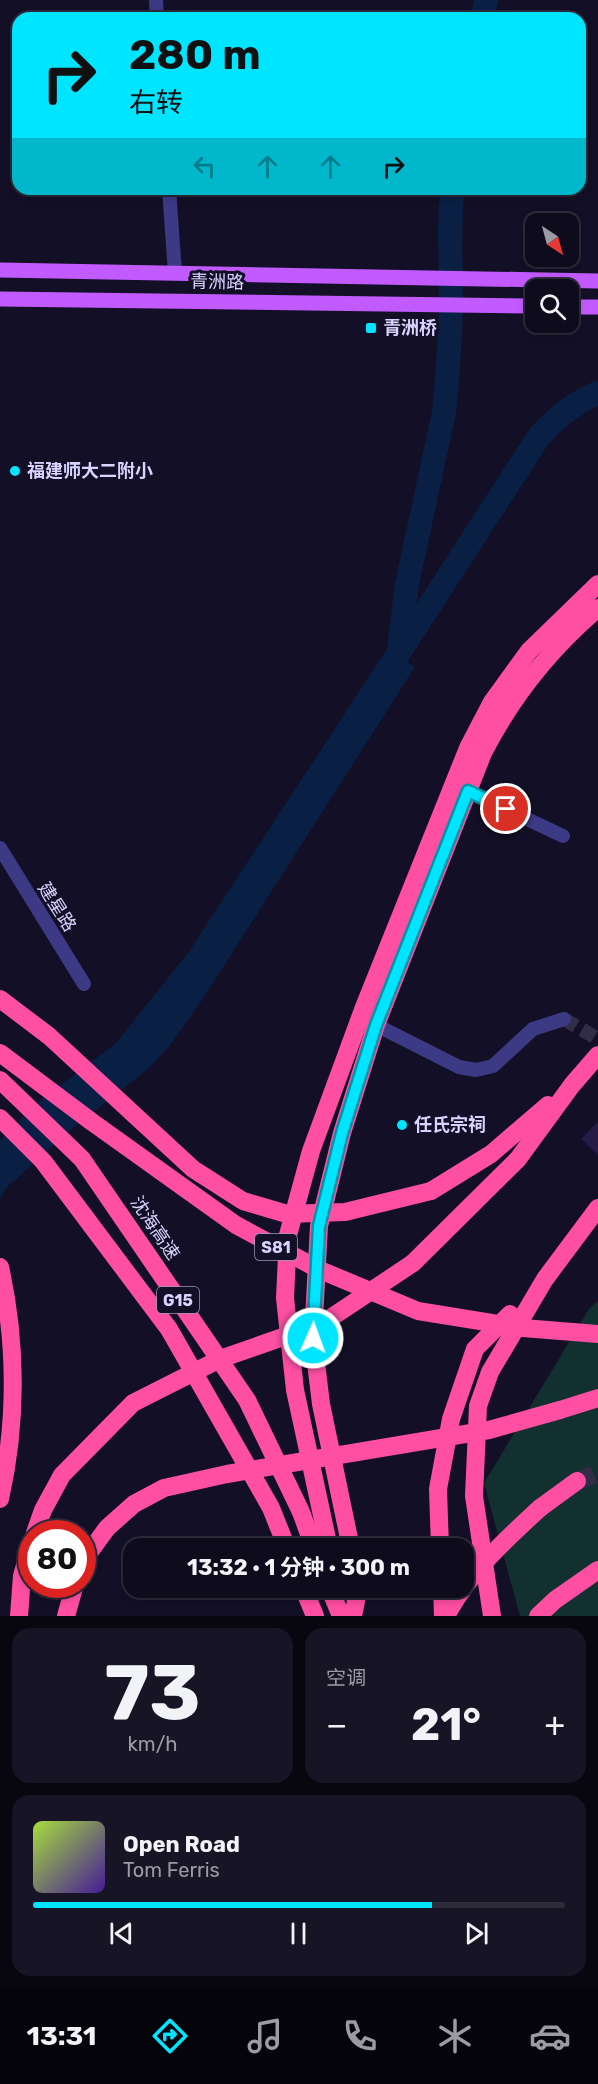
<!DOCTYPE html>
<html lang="zh">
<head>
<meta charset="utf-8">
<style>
  body { margin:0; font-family:Rubik,"Noto Sans SC",sans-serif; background:#171425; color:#f1f3f6; height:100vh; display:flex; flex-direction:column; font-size:22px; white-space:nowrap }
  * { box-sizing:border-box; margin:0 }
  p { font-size:20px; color:#9b9ba3 }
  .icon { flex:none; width:33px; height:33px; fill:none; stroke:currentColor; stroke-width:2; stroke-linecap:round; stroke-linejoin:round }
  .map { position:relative; height:1616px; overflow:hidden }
  .sheet { display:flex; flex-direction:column; gap:12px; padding:12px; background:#08060f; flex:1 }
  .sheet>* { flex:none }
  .top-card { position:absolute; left:12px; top:12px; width:574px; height:183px; border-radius:18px; box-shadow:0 3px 9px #0003,0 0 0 2px #2e2b3b; background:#00e5ff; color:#111; overflow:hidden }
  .needle { width:39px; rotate:144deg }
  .controls { position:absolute; left:525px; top:213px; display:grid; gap:12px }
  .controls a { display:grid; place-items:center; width:54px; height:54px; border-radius:12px; background:#0e0b1c; box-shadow:0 3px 9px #0003,0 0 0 2px #2e2b3b; font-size:30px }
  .speed { position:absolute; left:18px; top:1520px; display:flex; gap:12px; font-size:30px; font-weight:700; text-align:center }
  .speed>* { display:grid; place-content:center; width:78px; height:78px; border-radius:50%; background:#0e0b1c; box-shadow:0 3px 9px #0003,0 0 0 2px #2e2b3b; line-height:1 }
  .speed .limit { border:9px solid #d22; background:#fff; color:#111 }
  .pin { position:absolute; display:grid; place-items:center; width:51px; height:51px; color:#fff; margin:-26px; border:3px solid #fff; border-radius:50%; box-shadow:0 2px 6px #0007 }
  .me { position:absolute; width:66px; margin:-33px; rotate:2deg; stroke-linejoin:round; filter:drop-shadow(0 0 4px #0008) }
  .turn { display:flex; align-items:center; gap:21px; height:126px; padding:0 18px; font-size:27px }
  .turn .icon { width:78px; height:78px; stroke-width:2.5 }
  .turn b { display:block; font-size:42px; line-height:51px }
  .lanes { display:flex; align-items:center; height:57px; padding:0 18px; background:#0003; justify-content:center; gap:30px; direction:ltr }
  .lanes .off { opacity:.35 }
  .big { font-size:45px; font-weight:700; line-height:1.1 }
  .sheet .widget { flex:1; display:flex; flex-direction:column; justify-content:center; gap:9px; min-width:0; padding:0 21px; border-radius:18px; background:#171425 }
  .sheet .dial { align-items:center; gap:0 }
  .dial b { font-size:78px; line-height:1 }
  .song { display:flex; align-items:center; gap:18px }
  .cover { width:72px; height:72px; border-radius:9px; background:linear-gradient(135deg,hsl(80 70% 55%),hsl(260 70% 35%)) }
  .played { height:6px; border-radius:3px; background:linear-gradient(90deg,#00e5ff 75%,#2e2b3b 75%) }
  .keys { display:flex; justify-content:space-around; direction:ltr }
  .heat { display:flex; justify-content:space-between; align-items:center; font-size:33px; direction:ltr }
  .sheet .tiles { flex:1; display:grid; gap:12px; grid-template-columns:1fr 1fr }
  .widget:last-child { grid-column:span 2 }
  .trip { position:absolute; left:123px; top:1538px; width:351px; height:60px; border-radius:18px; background:#0e0b1c; box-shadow:0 3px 9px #0003,0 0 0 2px #2e2b3b; font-weight:700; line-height:60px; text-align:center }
  .dock { display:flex; height:96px; justify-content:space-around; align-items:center; background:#06040b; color:#9b9ba3 }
  .dock .icon { width:42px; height:42px }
  .dock .selected { color:#00e5ff }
  .dock b { font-size:27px; color:#f1f3f6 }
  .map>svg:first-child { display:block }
</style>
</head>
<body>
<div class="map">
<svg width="598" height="1616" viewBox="0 0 598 1616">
  <rect width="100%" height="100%" fill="#130f26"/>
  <!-- green -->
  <path fill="#12302f" d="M598 1301V1616H520L484 1483 589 1309Z"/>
  <!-- water -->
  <path fill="#0a1f44" d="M387 649 415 667 202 1000 168 1048 148 1069 73 1128 5 1189 0 1200V1140L38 1102 116 1043 188 953Z"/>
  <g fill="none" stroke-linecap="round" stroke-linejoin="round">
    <!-- river -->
    <g stroke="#0a1f44" stroke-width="24">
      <path d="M483 18 486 0"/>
      <path d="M399 650 407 584 444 412C448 372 451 332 451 291 451 257 448 223 453 189"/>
      <path d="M380 682 540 435C557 417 575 402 598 393"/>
    </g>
  </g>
  <!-- building -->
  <path fill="#241b47" d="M598 1121V1155L581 1139Z"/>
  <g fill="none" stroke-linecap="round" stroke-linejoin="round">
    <!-- minor-tunnel -->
    <path stroke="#312d47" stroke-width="14" stroke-dasharray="14 7" stroke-linecap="butt" d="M564 1019 598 1039"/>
    <!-- highway-tunnel -->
    <path stroke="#312d47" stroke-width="18" stroke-dasharray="18 9" stroke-linecap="butt" d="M577 1481 598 1473"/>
    <!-- minor -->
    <g stroke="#3d3a85" stroke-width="14">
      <path d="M156 0 157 18"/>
      <path d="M169 189 175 273"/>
      <path d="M468 791 563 836"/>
      <path d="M0 848 84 984"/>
      <path d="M376 1025 459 1067 476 1070 493 1066 533 1029 564 1019"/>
    </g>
    <!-- major -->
    <g stroke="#c25bff" stroke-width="15">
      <path d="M0 270 598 281"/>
      <path d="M0 299 536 306"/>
      <path d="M568 307H598"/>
    </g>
    <!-- highway -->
    <g stroke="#ff4fa3" stroke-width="18">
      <path d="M431 1191 491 1154 548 1105"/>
      <path d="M413 1263 518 1159 572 1085 598 1055"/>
      <path d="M0 1267C17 1343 17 1424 0 1499"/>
      <path d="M560 1410 598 1398"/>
      <path d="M540 1508 577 1481"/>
      <path d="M329 1548 295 1390 285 1298 288 1235 311 1151 364 1007 468 748 492 702 529 651 598 584"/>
      <path d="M351 1548 321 1404 313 1338 319 1226 342 1133 376 1025 483 753C511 698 551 648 598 608"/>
      <path d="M440 1548 438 1489 451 1419 475 1349 510 1314"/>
      <path d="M303 1587 315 1616"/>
      <path d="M442 1587 443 1616"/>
      <path d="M19 1616 22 1576 32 1541"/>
      <path d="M66 1616 75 1584"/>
      <path d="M353 1616 356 1601 354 1587"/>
      <path d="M492 1616 474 1496 478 1406 490 1372 545 1279 598 1208"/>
      <path d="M538 1616 555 1600 598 1570"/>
    </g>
    <!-- highway-bridge -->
    <g stroke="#ff4fa3" stroke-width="18">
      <path d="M0 999 49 1036 193 1169 243 1201 287 1214 345 1212 431 1191"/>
      <path d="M0 1053 92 1122 236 1225 320 1270 418 1311 523 1328 598 1334"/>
      <path d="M0 1080 82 1159 247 1400 301 1512 314 1548"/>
      <path d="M0 1118 43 1161 169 1329 271 1508 287 1548"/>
      <path d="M35 1533 43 1510 62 1475 133 1403 220 1359 323 1323 413 1263"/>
      <path d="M82 1566 86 1557 107 1528 134 1504 164 1488 227 1474 489 1430 560 1410"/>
      <path d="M329 1587 341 1616"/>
      <path d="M446 1616C469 1573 504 1541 540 1508"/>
    </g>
  </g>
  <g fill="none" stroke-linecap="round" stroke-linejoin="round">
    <!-- route casing -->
    <g stroke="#0095a6" stroke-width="15">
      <path id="route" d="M313 1338 319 1226 342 1133 376 1025 468 791 506 809"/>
    </g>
    <!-- route -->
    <use href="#route" stroke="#00e5ff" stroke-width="10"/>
  </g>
  <!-- markers -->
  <g fill="#00e5ff" stroke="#130f26" stroke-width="2">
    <rect x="365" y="322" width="12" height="12" rx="3"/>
    <circle cx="15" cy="471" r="6"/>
    <circle cx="402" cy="1125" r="6"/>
  </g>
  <g text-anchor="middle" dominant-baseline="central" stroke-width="6" stroke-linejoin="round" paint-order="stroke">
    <!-- shield labels -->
    <g fill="#130f26" stroke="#9e99be" stroke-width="1.5">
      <rect x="255" y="1234" width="42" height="26" rx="4.5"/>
      <rect x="157" y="1287" width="42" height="26" rx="4.5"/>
    </g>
    <g font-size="16" font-weight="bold" fill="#d9d4ff">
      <text x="276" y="1247">S81</text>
      <text x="178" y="1300">G15</text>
    </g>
    <!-- street labels -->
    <g font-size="18" fill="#d9d4ff" stroke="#130f26">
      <text transform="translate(217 282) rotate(1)">青洲路</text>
      <text transform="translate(57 907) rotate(58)">建星路</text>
      <text transform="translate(155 1228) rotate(56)">沈海高速</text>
    </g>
    <!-- poi labels -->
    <g font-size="18" font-weight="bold" fill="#d9d4ff" stroke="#130f26" text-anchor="start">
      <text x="383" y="328">青洲桥</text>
      <text x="27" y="471">福建师大二附小</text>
      <text x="414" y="1125">任氏宗祠</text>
    </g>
  </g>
</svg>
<div class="controls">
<a><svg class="needle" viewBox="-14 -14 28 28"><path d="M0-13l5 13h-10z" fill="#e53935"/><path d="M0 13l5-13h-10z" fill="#9b9ba3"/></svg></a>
<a><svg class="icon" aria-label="search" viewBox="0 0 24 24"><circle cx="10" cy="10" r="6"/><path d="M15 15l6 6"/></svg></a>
</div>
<div class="speed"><div class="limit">80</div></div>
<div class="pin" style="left:506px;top:809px;background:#d93025"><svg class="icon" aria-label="arrive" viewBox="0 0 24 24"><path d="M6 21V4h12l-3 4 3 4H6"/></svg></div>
<svg class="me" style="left:313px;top:1338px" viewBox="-20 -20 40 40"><circle r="17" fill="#00e5ff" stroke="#fff" stroke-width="3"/><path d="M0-11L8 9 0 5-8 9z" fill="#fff"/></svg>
<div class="trip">13:32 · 1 分钟 · 300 m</div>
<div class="top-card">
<div class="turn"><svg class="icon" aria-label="right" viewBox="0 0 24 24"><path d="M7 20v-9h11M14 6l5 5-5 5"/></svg><div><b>280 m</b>右转</div></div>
<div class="lanes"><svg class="icon off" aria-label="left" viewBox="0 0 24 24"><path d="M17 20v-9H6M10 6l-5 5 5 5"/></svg><svg class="icon off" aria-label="ahead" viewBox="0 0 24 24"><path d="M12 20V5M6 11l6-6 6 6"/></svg><svg class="icon off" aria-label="ahead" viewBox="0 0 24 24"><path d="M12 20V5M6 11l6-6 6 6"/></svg><svg class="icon" aria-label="right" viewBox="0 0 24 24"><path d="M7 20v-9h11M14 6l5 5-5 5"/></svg></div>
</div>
</div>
<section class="sheet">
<div class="tiles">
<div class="widget dial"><b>73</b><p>km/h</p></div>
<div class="widget"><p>空调</p>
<div class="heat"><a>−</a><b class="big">21°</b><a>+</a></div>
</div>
<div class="widget">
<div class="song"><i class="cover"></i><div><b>Open Road</b><p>Tom Ferris</p></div></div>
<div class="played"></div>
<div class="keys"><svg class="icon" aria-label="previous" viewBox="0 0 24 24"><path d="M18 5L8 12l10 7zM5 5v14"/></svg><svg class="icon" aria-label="pause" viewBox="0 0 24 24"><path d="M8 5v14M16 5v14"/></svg><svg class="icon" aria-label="next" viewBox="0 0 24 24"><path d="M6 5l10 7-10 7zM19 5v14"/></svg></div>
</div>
</div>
</section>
<nav class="dock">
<b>13:31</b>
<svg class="icon selected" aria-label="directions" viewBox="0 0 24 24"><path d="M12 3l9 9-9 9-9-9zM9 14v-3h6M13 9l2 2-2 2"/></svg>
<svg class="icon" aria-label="music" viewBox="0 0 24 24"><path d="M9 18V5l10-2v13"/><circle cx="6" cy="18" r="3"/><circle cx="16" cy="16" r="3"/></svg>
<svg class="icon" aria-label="phone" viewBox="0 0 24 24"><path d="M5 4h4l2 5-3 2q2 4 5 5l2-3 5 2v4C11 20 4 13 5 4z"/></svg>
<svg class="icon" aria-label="climate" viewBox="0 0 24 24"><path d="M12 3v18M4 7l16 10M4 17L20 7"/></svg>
<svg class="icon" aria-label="car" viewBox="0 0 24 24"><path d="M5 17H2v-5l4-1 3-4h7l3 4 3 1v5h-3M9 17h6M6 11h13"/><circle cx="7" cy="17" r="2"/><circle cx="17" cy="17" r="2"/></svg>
</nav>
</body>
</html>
